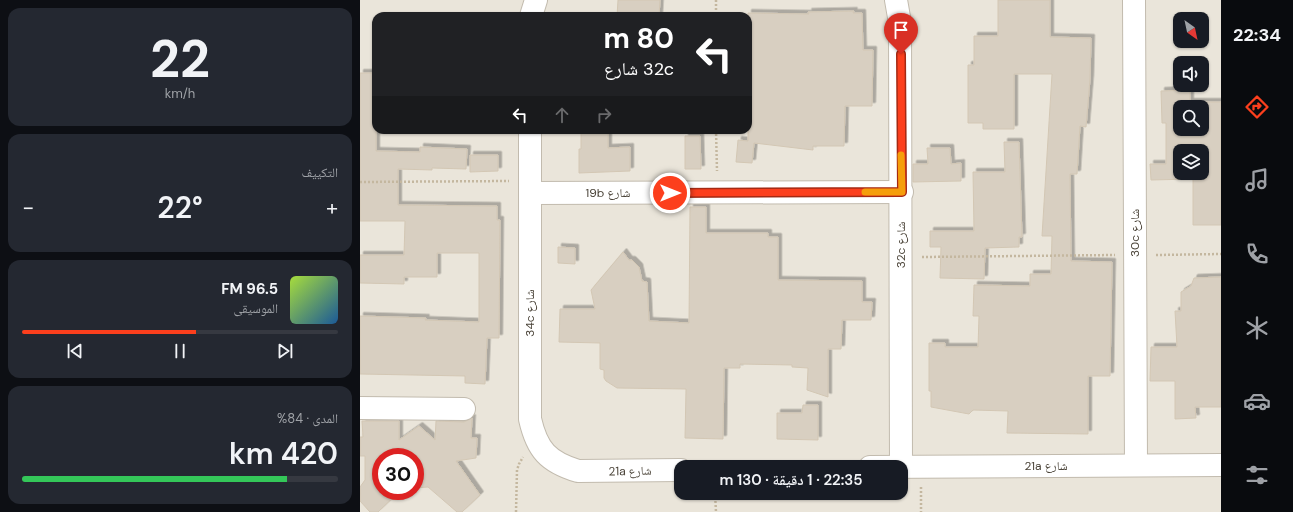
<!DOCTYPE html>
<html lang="ar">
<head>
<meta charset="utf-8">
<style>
  body { margin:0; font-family:"DM Sans","Noto Naskh Arabic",sans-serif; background:#242831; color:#f1f3f6; direction:rtl; height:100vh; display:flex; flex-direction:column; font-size:15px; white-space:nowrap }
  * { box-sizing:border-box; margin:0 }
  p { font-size:13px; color:#9ea1a6 }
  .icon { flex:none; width:22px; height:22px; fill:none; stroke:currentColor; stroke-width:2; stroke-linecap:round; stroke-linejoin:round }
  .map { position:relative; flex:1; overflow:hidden; direction:ltr }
  .sheet { display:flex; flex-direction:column; gap:8px; padding:8px; background:#0d0f14; width:360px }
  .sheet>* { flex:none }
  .banner { position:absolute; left:12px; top:12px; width:380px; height:122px; border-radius:12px; box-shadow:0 1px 3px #0004; direction:rtl; background:#202124; color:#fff; overflow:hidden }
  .needle { width:26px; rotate:147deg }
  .fabs { position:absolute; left:813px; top:12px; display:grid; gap:8px }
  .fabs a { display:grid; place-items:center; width:36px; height:36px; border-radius:8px; background:#171b24; box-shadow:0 1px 3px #0004; font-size:20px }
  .speed { position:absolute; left:12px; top:448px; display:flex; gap:8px; font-size:20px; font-weight:700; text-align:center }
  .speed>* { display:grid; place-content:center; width:52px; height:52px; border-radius:50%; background:#171b24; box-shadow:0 1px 3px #0004; line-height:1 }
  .speed .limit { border:6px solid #d22; background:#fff; color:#111 }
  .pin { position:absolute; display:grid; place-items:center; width:34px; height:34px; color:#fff; margin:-41px -17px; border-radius:50% 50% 50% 0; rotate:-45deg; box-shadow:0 0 4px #0007 }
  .pin .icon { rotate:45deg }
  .me { position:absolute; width:44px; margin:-22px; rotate:90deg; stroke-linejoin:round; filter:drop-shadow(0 0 3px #0008) }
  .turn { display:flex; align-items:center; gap:14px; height:84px; padding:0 12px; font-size:18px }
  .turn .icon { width:52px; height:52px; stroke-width:2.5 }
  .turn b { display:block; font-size:28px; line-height:34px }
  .lanes { display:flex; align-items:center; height:38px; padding:0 12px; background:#0003; justify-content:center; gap:20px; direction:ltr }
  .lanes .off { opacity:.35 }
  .big { font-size:30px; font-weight:600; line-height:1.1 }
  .sheet .card { flex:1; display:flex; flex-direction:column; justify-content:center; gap:6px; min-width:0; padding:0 14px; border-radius:12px; background:#242831 }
  .sheet .dial { align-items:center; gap:0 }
  .dial b { font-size:52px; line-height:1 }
  .song { display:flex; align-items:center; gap:12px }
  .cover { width:48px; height:48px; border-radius:6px; background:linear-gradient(135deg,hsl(80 70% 55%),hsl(210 70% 35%)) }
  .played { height:4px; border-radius:2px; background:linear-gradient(90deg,#fc3f1d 55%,#363941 55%) }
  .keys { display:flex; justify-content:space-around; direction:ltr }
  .heat { display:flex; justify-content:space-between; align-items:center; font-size:22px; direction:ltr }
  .charge { height:6px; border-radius:3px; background:linear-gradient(90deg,#34c759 84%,#363941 0) }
  .trip { position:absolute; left:314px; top:460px; width:234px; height:40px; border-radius:12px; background:#171b24; box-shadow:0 1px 3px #0004; font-weight:600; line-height:40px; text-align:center; direction:rtl }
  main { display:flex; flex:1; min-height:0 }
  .tabs { display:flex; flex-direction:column; width:72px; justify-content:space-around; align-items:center; background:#090b0e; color:#9ea1a6 }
  .tabs .icon { width:28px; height:28px }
  .tabs .selected { color:#fc3f1d }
  .tabs b { font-size:18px; color:#f1f3f6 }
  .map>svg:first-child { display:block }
</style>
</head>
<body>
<main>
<nav class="tabs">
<b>22:34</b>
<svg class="icon selected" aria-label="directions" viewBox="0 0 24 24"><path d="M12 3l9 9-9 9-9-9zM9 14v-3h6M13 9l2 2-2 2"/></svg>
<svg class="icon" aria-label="music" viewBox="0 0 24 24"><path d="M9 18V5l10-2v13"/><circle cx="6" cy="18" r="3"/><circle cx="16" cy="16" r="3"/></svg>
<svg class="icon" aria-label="phone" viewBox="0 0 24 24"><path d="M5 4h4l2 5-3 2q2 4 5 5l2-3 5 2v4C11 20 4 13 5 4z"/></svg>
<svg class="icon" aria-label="climate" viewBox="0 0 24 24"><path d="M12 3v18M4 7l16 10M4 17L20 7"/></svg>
<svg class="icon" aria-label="car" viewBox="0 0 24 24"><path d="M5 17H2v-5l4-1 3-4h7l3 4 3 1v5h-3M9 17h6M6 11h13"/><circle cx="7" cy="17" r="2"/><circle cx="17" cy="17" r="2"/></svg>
<svg class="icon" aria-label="filters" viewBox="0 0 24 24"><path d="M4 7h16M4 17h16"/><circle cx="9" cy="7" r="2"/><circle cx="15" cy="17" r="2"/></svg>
</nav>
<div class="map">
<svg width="861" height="512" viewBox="0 0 861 512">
  <defs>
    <filter id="shadow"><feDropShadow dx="3.5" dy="-3.5" stdDeviation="0" flood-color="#0004"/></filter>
  </defs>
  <rect width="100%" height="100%" fill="#f6f3ec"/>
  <!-- residential -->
  <path fill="#eae5da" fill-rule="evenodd" d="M0 0H861V512H0ZM16 16H388V130H16ZM820 19H842V41H820ZM820 63H842V85H820ZM820 107H842V129H820ZM820 151H842V173H820ZM21 457H55V491H21ZM321 467H541V493H321Z"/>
  <!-- building -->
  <g fill="#d8cfc1" stroke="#d3c7b4" fill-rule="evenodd" filter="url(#shadow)">
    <path d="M258 0H300L299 16H257Z"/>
    <path d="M638 0H690V37L731 38 730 79 726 127 720 126 717 174H710L711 261 752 262 750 376H728V434L647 433 648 411 613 410 609 414 571 407V391H569V343H585V347H618L619 316H613L614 285 670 286V274H691L692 236H682L692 74H654V129H623V123H608V65H614V36H638Z"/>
    <path d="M494 11 493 13H502L503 50H513L512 106H485L484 146H453V150L394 143 392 163 376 162 378 140 388 141V13L449 14 448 12Z"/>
    <path d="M0 73H16V151L60 152V147L107 149 106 169 72 168V170L38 169V205L137 206V220H140L139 338H127L125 384 105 383V376L0 374V316L66 318 65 320 119 322V253H77V277H44V284L0 283V255H44L45 221H0Z"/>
    <path d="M830 90V102H861V225H833V179L791 180 790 164H806V123H802L801 91ZM820 107H842V129H820ZM820 151H842V173H820Z"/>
    <path d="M221 130H248V148L270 147V171L219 173V149H221Z"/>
    <path d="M325 136H340L341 169H325Z"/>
    <path d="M644 142H659L662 237H659V247L625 248 624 279 580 278 581 247H570V231H614L613 172H645Z"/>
    <path d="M567 148H590L591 164 601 163V181L553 182V164H568Z"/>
    <path d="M110 155H138V171L110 172Z"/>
    <path d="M330 207H346V233H408V237H418V280L502 281V302H512L511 320H482L481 349H468V397L447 390 448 368 432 367V365L380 364V368H364L363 439 325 438 326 389 257 388 246 381 244 378V370L240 369V343L199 342 200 309H235L231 290 263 252 269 260H272L279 267 282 281 287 282 289 321 329 323Z"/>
    <path d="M198 247 215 248V264L198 263Z"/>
    <path d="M861 277V407H835L836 418 815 419V381H790L791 347H817L815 311H821V292L831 286 834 278Z"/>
    <path d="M443 405H458V440L417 439V413H442Z"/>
    <path d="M112 418 111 438H117L116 458 96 461 120 495 102 512H97L68 487 55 488V457H21V491H40L18 512H10L0 501V487L5 480V456H0V437H3L2 421H39V440L59 426 75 440 76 421 104 422Z"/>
  </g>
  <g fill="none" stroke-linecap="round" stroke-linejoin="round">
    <!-- minor casing -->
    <g stroke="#c2bbae" stroke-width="24">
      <g id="minor">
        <path d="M536 0 540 23 541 467"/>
        <path d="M774 0 776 465"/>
        <path d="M171 16 176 0"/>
        <path d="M170 130V419C177 450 188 462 218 471L321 470"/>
        <path d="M171 193 542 192"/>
        <path d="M0 408 104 409"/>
        <path d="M510 467 861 465"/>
      </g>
    </g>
    <!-- path -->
    <g stroke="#c4b79f" stroke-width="2.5" stroke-dasharray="2 2" stroke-linecap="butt">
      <path d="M356 0V16"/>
      <path d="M356 130 357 171"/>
      <path d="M0 182 149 181"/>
      <path d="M796 255 861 254"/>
      <path d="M562 257 755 255"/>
      <path d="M561 487V512"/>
      <path d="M355 493 356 512"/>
      <path d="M156 512 157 470 159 464 163 457"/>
    </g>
    <!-- minor -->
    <use href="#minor" stroke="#fff" stroke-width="22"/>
  </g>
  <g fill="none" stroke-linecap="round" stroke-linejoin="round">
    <!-- route casing -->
    <g stroke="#a42913" stroke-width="10">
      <path id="route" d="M310 193 542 192 541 54"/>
    </g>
    <!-- route -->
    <use href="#route" stroke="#fc3f1d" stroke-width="7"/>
    <!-- slow -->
    <path stroke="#f59e0b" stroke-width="7" d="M505 192H542L541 155"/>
  </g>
  <g text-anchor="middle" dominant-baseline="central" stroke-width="3" stroke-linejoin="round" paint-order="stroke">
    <!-- street labels -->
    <g font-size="12" fill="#4b4439" stroke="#fff">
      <text x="248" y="193">19b شارع</text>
      <text transform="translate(775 233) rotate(-90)">30c شارع</text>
      <text transform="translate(541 245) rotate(-90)">32c شارع</text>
      <text transform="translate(170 313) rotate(-90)">34c شارع</text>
      <text x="686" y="466">21a شارع</text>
      <text transform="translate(270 471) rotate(-1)">21a شارع</text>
    </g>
  </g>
</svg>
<div class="fabs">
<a><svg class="needle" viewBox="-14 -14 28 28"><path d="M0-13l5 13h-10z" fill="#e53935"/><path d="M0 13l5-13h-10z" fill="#9ea1a6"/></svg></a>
<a><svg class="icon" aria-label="sound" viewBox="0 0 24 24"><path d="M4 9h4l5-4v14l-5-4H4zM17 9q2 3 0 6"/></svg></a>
<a><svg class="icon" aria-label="search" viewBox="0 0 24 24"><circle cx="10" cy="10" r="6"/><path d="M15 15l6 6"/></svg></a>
<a><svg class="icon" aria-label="layers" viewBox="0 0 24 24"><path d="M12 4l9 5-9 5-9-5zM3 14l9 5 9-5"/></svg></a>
</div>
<div class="speed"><div class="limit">30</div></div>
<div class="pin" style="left:541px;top:54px;background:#d93025"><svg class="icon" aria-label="arrive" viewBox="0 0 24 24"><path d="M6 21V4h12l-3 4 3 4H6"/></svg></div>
<svg class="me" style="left:310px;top:193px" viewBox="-20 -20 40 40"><circle r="17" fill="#fc3f1d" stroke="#fff" stroke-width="3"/><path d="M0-11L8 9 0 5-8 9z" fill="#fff"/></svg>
<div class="trip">22:35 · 1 دقيقة · 130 m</div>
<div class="banner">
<div class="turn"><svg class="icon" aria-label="left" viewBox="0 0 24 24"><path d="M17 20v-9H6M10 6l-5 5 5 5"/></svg><div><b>80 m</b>32c شارع</div></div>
<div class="lanes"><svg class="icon" aria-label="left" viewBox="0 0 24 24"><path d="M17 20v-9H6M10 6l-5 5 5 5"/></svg><svg class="icon off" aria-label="ahead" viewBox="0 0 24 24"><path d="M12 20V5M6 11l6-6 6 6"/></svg><svg class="icon off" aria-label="right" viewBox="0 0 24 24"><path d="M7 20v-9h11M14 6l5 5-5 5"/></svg></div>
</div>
</div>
<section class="sheet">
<div class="card dial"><b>22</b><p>km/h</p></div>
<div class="card"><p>التكييف</p>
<div class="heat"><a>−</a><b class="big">22°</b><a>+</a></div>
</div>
<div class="card">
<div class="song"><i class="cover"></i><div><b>96.5 FM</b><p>الموسيقى</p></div></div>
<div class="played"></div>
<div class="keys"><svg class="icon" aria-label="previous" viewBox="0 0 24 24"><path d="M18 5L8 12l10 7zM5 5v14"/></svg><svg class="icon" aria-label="pause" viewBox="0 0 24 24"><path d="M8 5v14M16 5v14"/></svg><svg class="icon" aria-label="next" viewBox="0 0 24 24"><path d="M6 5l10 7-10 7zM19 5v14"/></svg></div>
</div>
<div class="card"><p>المدى · 84%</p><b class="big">420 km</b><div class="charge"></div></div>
</section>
</main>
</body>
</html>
